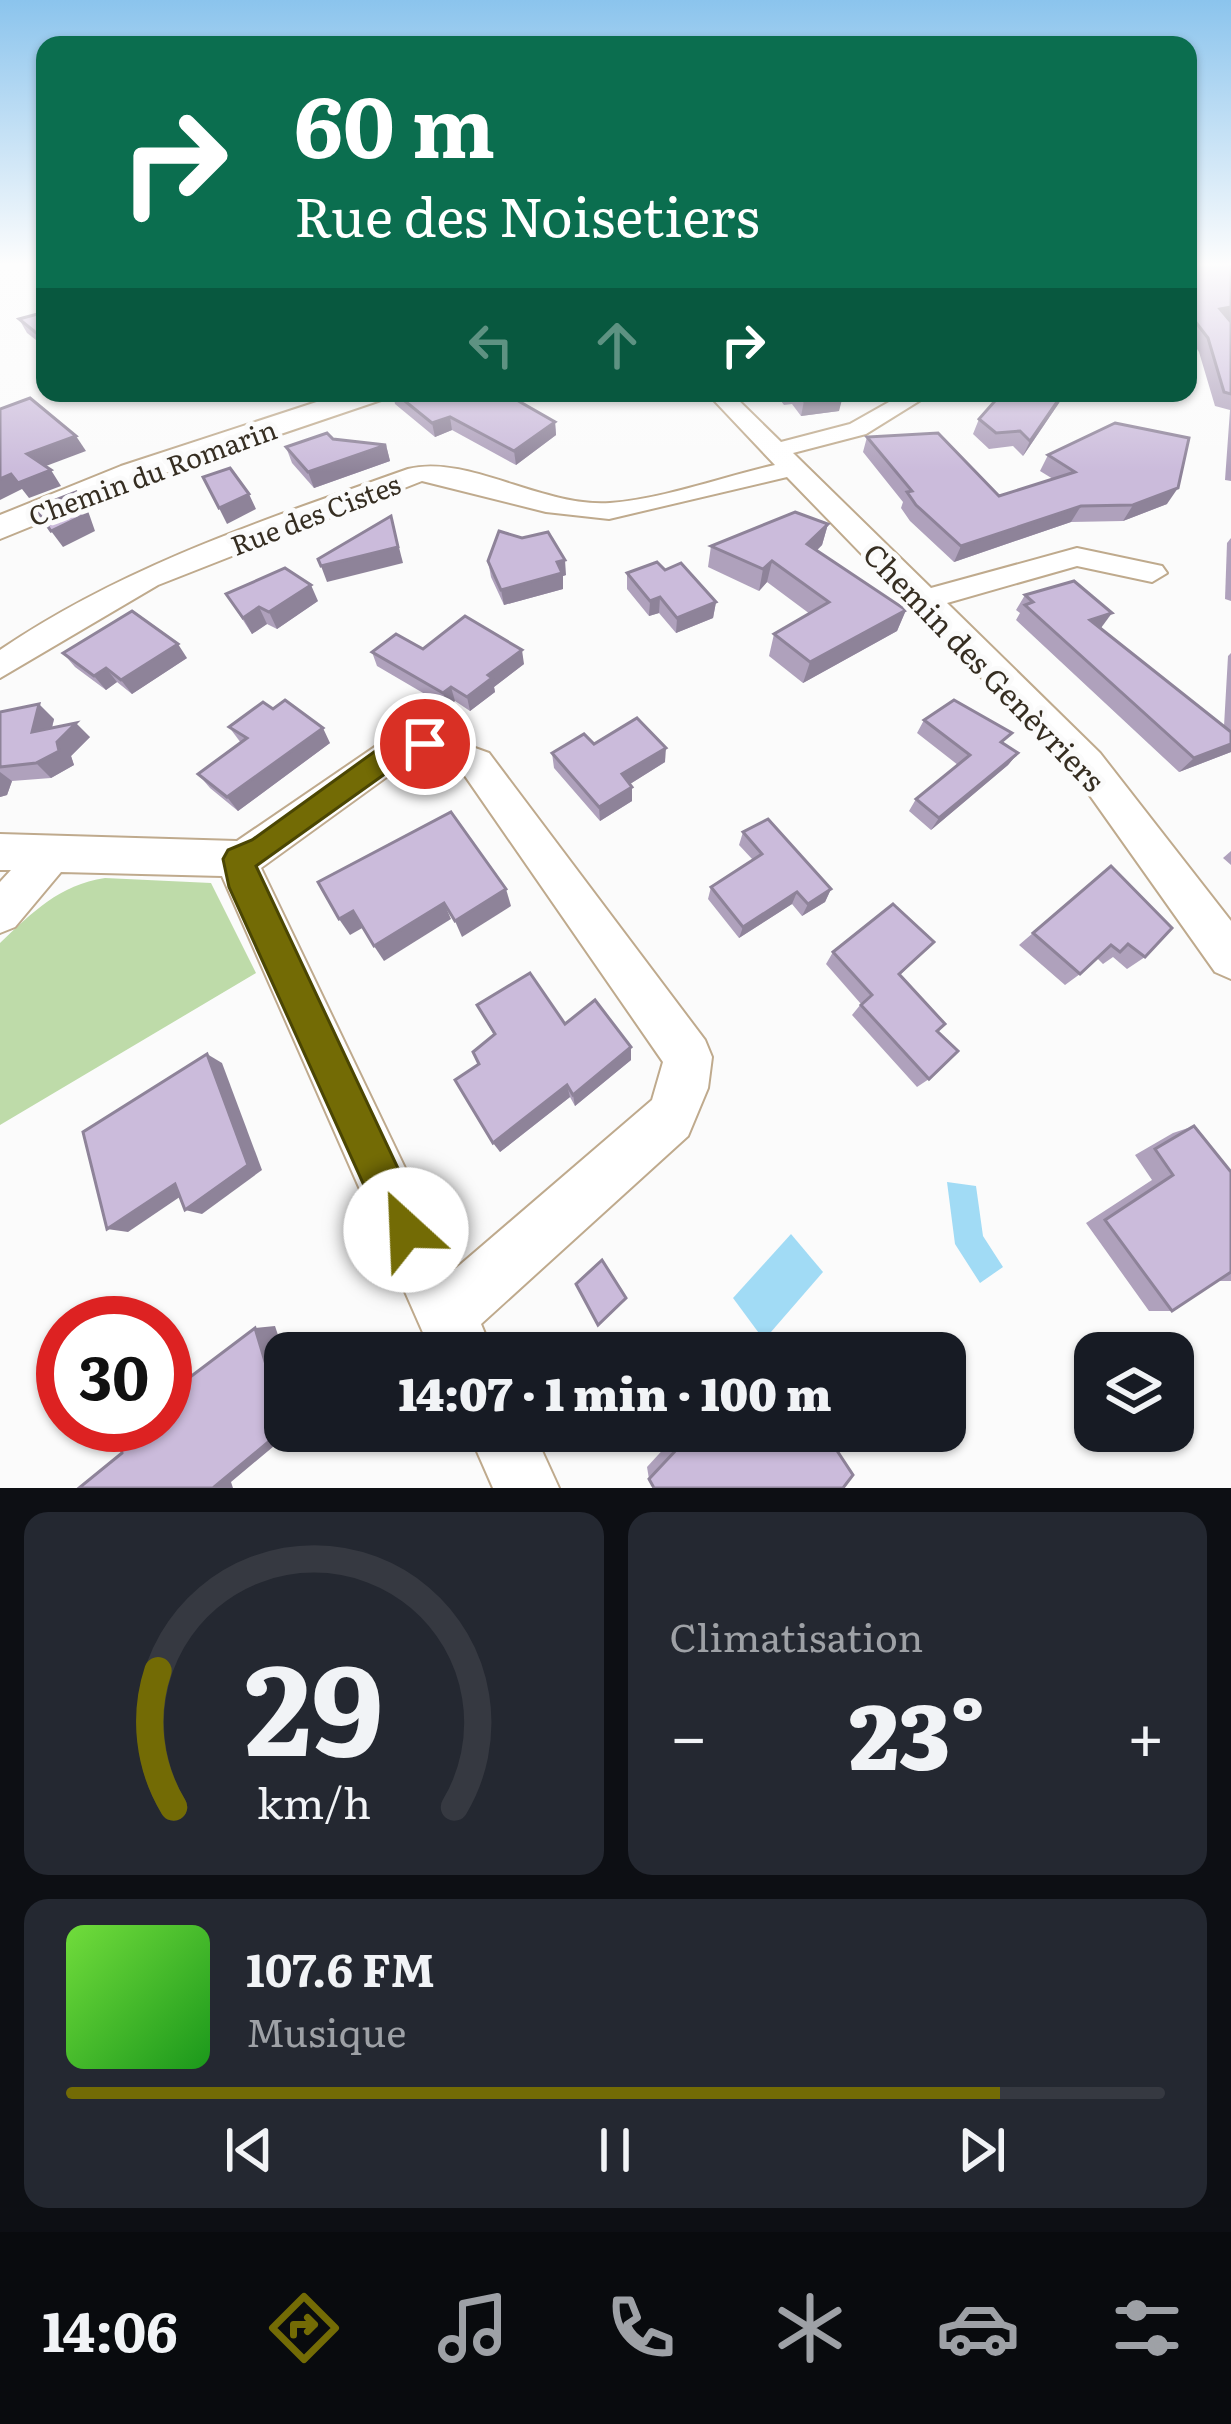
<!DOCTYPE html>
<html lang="fr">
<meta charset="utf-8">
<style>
:root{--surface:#171b24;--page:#242831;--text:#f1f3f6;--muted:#9ea1a6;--line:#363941;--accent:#736b05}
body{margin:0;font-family:Literata,serif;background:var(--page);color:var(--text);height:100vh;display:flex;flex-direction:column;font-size:45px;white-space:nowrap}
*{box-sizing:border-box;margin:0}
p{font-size:39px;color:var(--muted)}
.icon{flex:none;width:66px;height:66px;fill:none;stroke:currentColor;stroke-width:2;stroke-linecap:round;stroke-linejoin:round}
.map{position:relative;height:1488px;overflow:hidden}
.side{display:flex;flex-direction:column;gap:24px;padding:24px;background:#0d0f14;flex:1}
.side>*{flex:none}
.banner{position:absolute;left:36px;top:36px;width:1161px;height:366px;border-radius:24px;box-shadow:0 3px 9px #0004;background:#0b6e4f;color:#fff;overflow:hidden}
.controls{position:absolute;left:1074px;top:1332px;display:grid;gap:24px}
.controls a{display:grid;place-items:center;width:120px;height:120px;border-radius:24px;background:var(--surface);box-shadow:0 3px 9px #0004;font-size:60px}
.speed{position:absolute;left:36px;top:1296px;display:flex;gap:24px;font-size:60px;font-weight:700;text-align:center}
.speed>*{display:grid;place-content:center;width:156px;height:156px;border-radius:50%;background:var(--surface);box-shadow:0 3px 9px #0004;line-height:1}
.speed .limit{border:18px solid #d22;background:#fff;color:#111}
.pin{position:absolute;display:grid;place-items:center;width:102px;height:102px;color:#fff;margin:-51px;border:6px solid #fff;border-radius:50%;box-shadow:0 3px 12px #0007}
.me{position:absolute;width:132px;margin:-66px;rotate:335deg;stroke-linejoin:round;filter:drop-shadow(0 0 9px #0008)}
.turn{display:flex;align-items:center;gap:42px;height:252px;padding:0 60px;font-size:54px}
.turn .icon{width:156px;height:156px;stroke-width:2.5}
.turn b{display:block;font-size:84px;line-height:102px}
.lanes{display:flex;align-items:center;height:114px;padding:0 60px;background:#0003;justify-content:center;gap:60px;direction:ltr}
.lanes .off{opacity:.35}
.big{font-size:90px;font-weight:800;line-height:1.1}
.side .card{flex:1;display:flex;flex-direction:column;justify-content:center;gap:18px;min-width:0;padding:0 42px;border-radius:24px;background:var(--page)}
.side .dial{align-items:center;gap:0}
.dial svg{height:312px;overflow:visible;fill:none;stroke:var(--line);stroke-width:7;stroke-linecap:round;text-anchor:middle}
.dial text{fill:var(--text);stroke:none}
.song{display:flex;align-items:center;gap:36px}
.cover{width:144px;height:144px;border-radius:18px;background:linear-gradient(135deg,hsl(100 70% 55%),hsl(120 70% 35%))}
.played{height:12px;border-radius:6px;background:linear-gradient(90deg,var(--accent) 85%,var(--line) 85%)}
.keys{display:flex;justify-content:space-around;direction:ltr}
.heat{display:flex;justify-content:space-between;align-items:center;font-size:66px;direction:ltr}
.side .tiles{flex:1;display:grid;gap:24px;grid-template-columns:1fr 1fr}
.card:last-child{grid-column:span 2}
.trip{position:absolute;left:264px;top:1332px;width:702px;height:120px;border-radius:24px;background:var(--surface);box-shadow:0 3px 9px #0004;font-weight:800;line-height:120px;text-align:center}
.tab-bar{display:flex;height:192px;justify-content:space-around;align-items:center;background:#090b0e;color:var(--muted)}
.tab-bar .icon{width:84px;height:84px}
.tab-bar .on{color:var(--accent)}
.tab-bar b{font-size:54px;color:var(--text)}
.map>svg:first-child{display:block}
</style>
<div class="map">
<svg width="1231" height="1488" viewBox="0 0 1231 1488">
<rect width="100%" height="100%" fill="#fbfbfb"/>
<!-- green -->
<path fill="#bedba9" d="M105 878 211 883 256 973 0 1125V943C33 912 59 885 105 878Z"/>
<!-- water -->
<g fill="#a1dbf5">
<polygon points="947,1182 976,1186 983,1236 1003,1267 980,1283 955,1244"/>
<polygon points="791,1234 823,1272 764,1340 733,1298"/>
</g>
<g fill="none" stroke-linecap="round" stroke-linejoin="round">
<defs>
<g id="street">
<path d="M707 393H731L781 442 850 424 905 393H932L866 434 793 453 931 588 1077 548 1162 566 1167 573 1152 582 1077 566 947 603 1100 753 1231 921V979L1215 972 1074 773 787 477 609 519 546 512 422 481 158 585 0 678V650C125 565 267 519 408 469 467 454 544 508 610 503 664 499 722 477 775 465Z"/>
<path d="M425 730 489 753 705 1040 712 1057 708 1088 688 1136 481 1324 493 1353H432L222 876 61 872 15 927 0 933V882L11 870H0V834L237 841 382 742ZM424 758 463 773 663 1062 652 1100 454 1270 261 868 406 763Z"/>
<polygon points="468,1431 533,1431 559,1488 493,1488"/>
</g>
<polygon id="secondary" points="344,393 389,393 384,399 145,480 0,539 0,515 121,466"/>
</defs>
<!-- street casing -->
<use href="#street" stroke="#bfaa8d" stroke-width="4"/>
<!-- secondary casing -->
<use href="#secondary" stroke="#bfaa8d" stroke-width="4"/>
<!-- street -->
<use href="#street" fill="#fff" fill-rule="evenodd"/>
<!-- secondary -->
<use href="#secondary" fill="#fff" fill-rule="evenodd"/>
</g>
<!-- wall -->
<g fill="#afa1bc">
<polygon points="1188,263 1231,263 1231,481 1225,480 1230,410 1215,406 1199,352 1188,336"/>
<polygon points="45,312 45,347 27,333 19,319"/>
<polygon points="393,393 458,393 555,422 556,435 516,465 452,430 435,437 395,404"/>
<polygon points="775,393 840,393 839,411 801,416 792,404 784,405"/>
<polygon points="1061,400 1023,456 1013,446 989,449 973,434 979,419"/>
<polygon points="867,437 999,496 1053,479 1040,471 1048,455 1167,504 1123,521 1071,522 954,562 910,521 901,508 903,502 863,452"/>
<polygon points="333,439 386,445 390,461 314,488 292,463 286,447"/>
<polygon points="828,524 822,545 817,550 906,610 897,631 803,683 769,656 774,634 810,614 767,582 759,591 708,567 711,546"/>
<polygon points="1231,538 1231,601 1225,599 1227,543"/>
<polygon points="488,561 566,575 563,576 563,589 504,605 491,577"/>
<polygon points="665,570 716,602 713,618 676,633 659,613 649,616 627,589 627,573"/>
<polygon points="226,594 318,601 277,629 267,624 252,634"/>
<polygon points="1025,595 1100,629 1224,726 1228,656 1231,653 1231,752 1179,772 1016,620 1020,613 1016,610"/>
<polygon points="423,649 524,664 494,687 495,692 470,711 455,701 447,707 377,666 372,652"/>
<polygon points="63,653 187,658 132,694 117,682 106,690 75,667"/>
<polygon points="0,712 54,719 52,728 90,737 71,756 74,765 51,778 12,781 7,795 0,797"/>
<polygon points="924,720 1004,744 1018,753 1008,765 931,830 909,811 916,799 958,765 917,733"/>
<polygon points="229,727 330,743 238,811 210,788 198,774 241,743"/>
<polygon points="552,753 665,762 630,784 632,801 600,821 554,768"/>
<polygon points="743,832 831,889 825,902 802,916 792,904 739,938 708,899 711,887 753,860 739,845"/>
<polygon points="1231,851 1231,865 1223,858"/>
<polygon points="1111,866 1145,957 1127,969 1113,957 1103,964 1097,958 1080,974 1065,985 1019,945"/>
<polygon points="934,942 900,975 937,1031 929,1079 917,1087 852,1015 861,1004 826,964 833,952"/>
<polygon points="477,1005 565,1024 631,1060 575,1106 570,1097 500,1152 479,1064 494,1035"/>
<polygon points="1194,1126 1231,1172 1231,1281 1217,1281 1172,1311 1149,1311 1086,1223 1152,1180 1135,1155 1173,1133"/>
<polygon points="680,1431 824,1431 649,1479 647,1467"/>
</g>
<!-- shaded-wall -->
<g fill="#8e8399">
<polygon points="1231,307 1231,320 1212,322 1220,309"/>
<polygon points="1063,393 1064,393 1061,400 1023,456 1030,441"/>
<polygon points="843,396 839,411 801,416 804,401"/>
<polygon points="450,417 452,430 435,437 432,423"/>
<polygon points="555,422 556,435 516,465 514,451"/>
<polygon points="76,436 86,451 38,469 27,454"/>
<polygon points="386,445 390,461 314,488 308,472"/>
<polygon points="51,470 61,486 29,498 22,489 0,500 0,479 11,474"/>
<polygon points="1178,488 1167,504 1123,521 1133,505"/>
<polygon points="76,492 87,508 95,531 63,547 51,531"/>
<polygon points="249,494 256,509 227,524 219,508"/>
<polygon points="1081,506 1071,522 954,562 961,546"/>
<polygon points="391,516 403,563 327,582 321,566"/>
<polygon points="828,524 822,545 802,565 807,544"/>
<polygon points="565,560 566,575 563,576 563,589 504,605 501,590 557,562"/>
<polygon points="772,561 767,582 759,591 763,569"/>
<polygon points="311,585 318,601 277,629 269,612"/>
<polygon points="660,597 659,613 649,616 650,601"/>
<polygon points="716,602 713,618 676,633 677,618"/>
<polygon points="259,607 267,624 252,634 243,618"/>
<polygon points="906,610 897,631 803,683 810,662"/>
<polygon points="1112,613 1101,628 1090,620"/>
<polygon points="178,644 187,658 132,694 121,680"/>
<polygon points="522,650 524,664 494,687 495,692 470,711 467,697 488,675"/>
<polygon points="106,668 117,682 106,690 94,676"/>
<polygon points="451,687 455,701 447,707 443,693"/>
<polygon points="39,704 54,719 47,746 32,732"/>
<polygon points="76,723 90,737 71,756 74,765 51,778 36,763"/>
<polygon points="323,728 330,743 238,811 227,797"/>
<polygon points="1231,744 1231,752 1179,772 1194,758"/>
<polygon points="666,748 665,762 622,789 622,774"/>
<polygon points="1018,753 1008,765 931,830 939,818"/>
<polygon points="0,772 12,781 7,795 0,797"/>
<polygon points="632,787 632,801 600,821 599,807"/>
<polygon points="506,889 511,906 462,937 455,921"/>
<polygon points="831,889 825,902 802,916 808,904"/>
<polygon points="797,892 792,904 739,938 743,927"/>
<polygon points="444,903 451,919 384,961 374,946"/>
<polygon points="353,911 364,927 350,935 339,919"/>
<polygon points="631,1047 631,1060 575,1106 573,1095"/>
<polygon points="207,1054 222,1063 262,1170 202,1214 185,1210"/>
<polygon points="567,1085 570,1097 500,1152 493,1143"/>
<polygon points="175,1184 193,1188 128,1232 107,1229"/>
<polygon points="275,1326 285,1356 285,1424 255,1328"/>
<polygon points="285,1428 285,1431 292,1431 231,1482 233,1488 213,1488"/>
</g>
<!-- building -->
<g fill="#cbbbdb" stroke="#8e8399" stroke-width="3">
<polygon points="1188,263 1231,263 1231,307 1220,309 1231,322 1231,394 1224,392 1208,338 1188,312"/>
<polygon points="45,312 45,340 19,319"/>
<polygon points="395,393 508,395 555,422 514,451 450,417 432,423"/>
<polygon points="798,393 840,393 843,396 804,401"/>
<polygon points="1002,393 1063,393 1030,441 1020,431 996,433 979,419"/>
<polygon points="30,398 76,436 27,454 51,470 18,483 11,474 0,479 0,409"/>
<polygon points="1115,423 1189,438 1178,488 1133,505 1081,506 961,546 916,505 907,492 912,491 867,437 938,433 999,496 1075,472 1048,455"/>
<polygon points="327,433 333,439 386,445 308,472 286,447"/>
<polygon points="230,468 249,494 219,508 203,477"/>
<polygon points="76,492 84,515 51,531 35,508"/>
<polygon points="795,512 828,524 807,544 906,610 810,662 774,634 829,602 772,561 763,569 711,546"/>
<polygon points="391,516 398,547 321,566 318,559"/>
<polygon points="499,531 522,538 548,532 565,560 557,562 562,573 501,590 488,561"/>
<polygon points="657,562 665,570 681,563 716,602 677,618 660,597 650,601 627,573"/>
<polygon points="285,568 311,585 269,612 259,607 243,618 226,594"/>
<polygon points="1074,581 1112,613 1090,620 1231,732 1231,744 1194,758 1025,605 1033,602 1025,595"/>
<polygon points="132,611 178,644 121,680 106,668 94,676 63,653"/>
<polygon points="465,616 522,650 488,675 492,678 467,697 451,687 443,693 372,652 396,634 423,649"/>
<polygon points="285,700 323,728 227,797 198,774 247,738 229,727 263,702 273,709"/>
<polygon points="954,700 1012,733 1001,742 1018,753 939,818 916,799 970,755 924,720"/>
<polygon points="39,704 32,732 76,723 57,742 59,751 36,763 0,767 0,712"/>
<polygon points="637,718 666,748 622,774 632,787 599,807 552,753 584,734 594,744"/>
<polygon points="451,812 506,889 455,921 444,903 374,946 353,911 339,919 318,882"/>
<polygon points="768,819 831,889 808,904 797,892 743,927 711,887 762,854 743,832"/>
<polygon points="1111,866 1172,928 1145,957 1128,944 1120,952 1111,945 1080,974 1033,933"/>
<polygon points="893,904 934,942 899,974 945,1024 937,1031 958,1051 929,1079 861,1005 872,995 833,952"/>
<polygon points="530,973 565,1024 595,1000 631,1047 573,1095 567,1085 493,1143 455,1080 479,1064 473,1052 495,1034 477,1005"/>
<polygon points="207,1054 248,1165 185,1210 175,1184 107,1229 83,1132"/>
<polygon points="1194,1126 1231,1172 1231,1272 1172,1311 1105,1220 1173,1175 1155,1149"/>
<polygon points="602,1260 626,1298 598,1325 576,1284"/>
<polygon points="255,1328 285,1428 213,1488 79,1488 122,1453 119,1431 127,1425 165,1425 165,1396"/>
<polygon points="694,1431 716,1431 721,1439 729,1431 824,1431 853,1475 843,1488 654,1488 649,1479"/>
</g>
<!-- sky -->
<linearGradient id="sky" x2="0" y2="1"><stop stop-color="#8bc4ed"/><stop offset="0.56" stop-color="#fdfdfd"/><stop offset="1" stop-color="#fdfdfd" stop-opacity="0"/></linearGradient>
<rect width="1231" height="472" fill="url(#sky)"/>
<!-- route -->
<polygon fill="#736b05" stroke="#4b4603" stroke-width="3" points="425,733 434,736 434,751 403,761 256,866 427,1230 420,1245 406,1251 391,1245 229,887 223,859 228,850 252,840 385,744"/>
<g text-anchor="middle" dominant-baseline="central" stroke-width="10" stroke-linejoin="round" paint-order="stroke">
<!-- far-street labels -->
<g font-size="27" fill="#362e22" stroke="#fbfbfb">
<text transform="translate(152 471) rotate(-20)">Chemin du Romarin</text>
<text transform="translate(315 513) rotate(-21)">Rue des Cistes</text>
</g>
<!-- street labels -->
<g font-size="30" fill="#362e22" stroke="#fbfbfb">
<text transform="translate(985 666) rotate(46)">Chemin des Genèvriers</text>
</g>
</g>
</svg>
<div class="controls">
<a><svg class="icon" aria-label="layers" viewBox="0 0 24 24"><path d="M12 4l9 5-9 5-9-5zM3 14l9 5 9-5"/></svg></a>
</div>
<div class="speed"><div class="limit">30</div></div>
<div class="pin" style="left:425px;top:744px;background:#d93025"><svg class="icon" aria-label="arrive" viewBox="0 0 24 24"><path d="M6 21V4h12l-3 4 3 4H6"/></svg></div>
<svg class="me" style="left:406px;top:1230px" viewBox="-20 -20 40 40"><circle r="19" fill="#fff"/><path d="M0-13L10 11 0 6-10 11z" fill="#736b05"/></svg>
<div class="trip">14:07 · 1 min · 100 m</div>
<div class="banner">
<div class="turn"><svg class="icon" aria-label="right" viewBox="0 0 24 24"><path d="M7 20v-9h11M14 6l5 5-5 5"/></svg><div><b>60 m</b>Rue des Noisetiers</div></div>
<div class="lanes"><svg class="icon off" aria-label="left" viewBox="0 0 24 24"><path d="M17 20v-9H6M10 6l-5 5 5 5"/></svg><svg class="icon off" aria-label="ahead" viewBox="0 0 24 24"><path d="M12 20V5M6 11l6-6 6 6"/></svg><svg class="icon" aria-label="right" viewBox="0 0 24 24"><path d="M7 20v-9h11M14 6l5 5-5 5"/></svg></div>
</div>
</div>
<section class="side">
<div class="tiles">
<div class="card dial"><svg viewBox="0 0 100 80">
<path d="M14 69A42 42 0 1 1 86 69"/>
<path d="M14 69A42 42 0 0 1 10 34" stroke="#736b05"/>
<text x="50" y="56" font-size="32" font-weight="700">29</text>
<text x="50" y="72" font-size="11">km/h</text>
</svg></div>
<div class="card"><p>Climatisation</p>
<div class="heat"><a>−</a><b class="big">23°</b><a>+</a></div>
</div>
<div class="card">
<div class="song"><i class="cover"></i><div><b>107.6 FM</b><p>Musique</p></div></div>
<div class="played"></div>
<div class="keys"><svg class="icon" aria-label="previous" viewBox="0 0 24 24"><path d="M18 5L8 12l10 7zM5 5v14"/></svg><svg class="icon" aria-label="pause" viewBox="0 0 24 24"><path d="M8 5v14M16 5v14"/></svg><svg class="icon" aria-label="next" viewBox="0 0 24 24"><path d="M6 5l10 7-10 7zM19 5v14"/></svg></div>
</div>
</div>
</section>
<nav class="tab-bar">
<b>14:06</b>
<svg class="icon on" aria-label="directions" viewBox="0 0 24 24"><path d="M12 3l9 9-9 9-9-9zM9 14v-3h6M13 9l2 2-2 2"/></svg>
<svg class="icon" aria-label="music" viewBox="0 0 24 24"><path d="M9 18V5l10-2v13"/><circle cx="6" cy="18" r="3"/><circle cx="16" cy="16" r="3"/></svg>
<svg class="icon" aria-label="phone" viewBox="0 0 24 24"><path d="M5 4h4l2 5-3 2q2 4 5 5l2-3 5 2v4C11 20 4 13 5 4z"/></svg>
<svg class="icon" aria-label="climate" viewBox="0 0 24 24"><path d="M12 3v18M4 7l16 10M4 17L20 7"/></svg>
<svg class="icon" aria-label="car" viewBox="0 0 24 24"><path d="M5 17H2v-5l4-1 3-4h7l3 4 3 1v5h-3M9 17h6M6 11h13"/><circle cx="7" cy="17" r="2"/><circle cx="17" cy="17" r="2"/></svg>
<svg class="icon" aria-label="filters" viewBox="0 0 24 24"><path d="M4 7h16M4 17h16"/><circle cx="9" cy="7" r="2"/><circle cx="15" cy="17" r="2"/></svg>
</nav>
